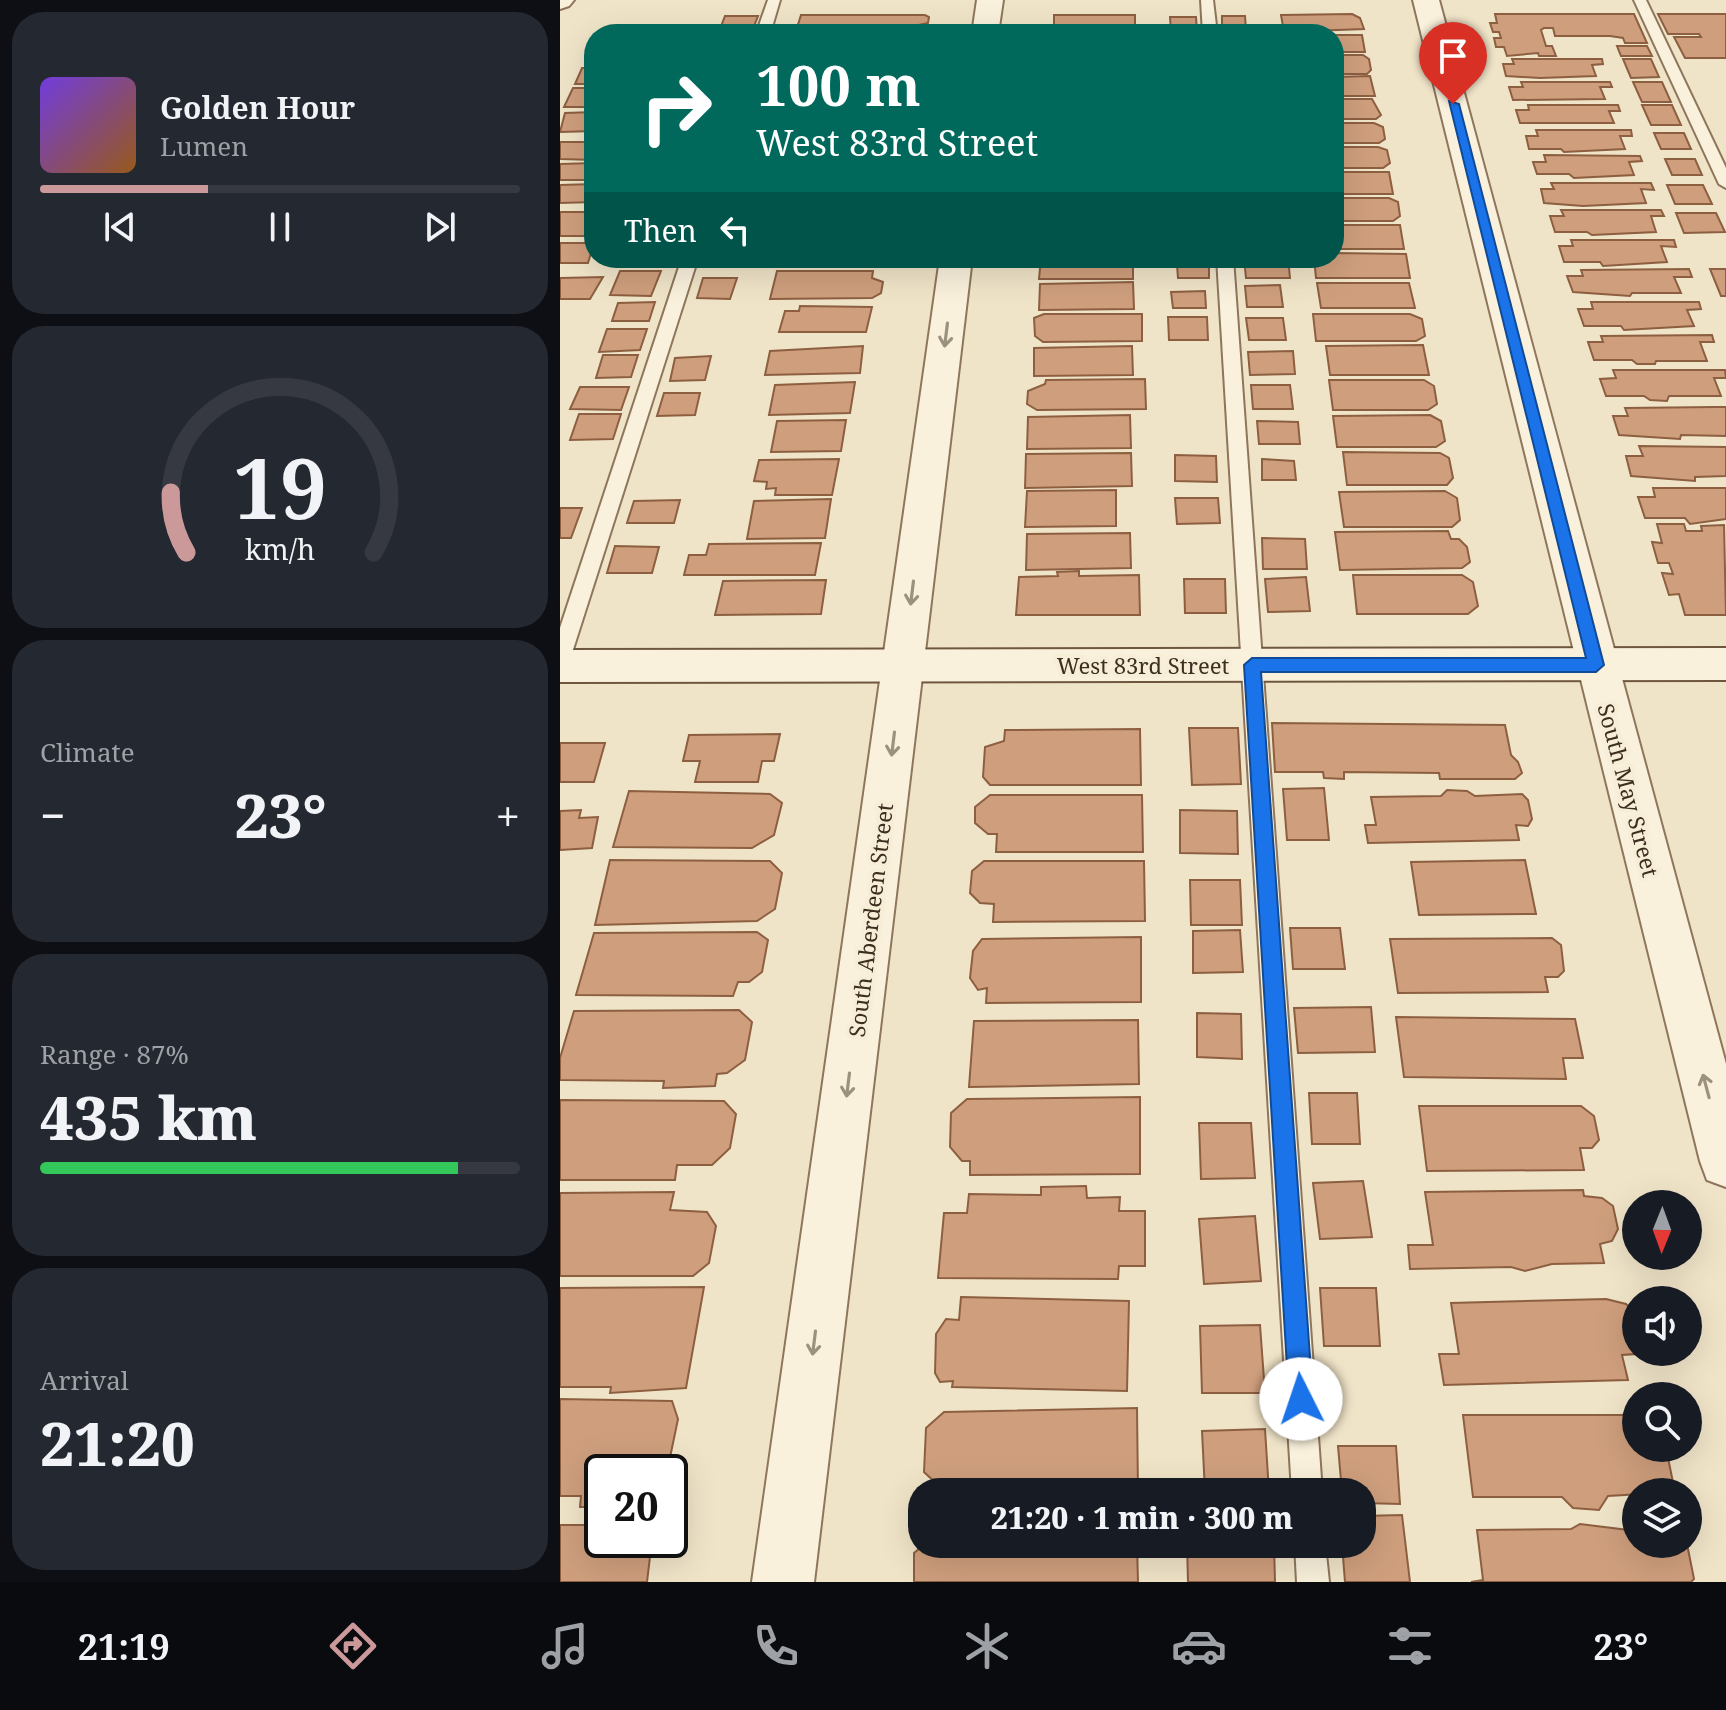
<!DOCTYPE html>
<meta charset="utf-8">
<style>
:root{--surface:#171b24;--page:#242831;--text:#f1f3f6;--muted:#9ea1a6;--line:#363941;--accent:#cc999b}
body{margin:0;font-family:"Noto Serif",serif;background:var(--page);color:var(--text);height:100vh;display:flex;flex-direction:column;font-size:30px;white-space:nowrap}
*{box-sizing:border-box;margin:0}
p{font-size:26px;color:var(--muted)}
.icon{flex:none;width:44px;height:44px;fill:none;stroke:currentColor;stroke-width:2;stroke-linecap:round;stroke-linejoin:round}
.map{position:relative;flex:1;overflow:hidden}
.panel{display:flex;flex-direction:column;gap:12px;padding:12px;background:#0d0f14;width:560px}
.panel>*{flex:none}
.banner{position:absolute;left:24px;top:24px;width:760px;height:244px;border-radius:32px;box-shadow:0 8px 32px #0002;background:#00695c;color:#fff;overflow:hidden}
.needle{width:52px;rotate:181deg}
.buttons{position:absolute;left:1062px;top:1190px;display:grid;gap:16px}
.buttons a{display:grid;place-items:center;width:80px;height:80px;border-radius:50%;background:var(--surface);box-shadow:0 8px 32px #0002;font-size:40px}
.speed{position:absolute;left:24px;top:1454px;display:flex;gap:16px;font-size:40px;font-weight:700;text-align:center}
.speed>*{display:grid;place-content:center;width:104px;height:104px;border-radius:50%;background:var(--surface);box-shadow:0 8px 32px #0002;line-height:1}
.speed .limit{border:4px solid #111;border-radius:12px;background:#fff;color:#111}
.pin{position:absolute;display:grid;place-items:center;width:68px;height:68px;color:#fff;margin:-82px -34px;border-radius:50% 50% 50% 0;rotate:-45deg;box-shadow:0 0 8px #0007}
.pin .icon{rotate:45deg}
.me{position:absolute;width:88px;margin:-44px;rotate:356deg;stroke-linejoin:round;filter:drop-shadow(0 0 6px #0008)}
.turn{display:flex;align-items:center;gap:28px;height:168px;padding:0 40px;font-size:36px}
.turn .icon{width:104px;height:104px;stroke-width:2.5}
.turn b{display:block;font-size:56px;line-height:68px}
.then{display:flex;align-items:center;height:76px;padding:0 40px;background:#0003;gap:16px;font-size:30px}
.big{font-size:60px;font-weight:800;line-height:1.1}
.panel .card{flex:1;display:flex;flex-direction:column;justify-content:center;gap:12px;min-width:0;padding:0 28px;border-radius:32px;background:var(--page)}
.panel .dial{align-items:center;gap:0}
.dial svg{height:208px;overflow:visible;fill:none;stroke:var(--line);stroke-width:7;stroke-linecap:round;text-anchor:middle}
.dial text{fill:var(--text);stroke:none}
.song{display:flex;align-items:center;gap:24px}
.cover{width:96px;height:96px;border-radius:12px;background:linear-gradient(135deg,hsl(260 70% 55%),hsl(30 70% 35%))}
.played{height:8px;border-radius:4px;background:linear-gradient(90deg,var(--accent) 35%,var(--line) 35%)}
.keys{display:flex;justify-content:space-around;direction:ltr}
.heat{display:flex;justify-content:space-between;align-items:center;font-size:44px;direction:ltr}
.charge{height:12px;border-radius:6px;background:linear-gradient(90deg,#34c759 87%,var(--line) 0)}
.trip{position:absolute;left:348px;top:1478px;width:468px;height:80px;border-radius:32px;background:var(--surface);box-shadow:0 8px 32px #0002;font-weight:800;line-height:80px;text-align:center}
.menu{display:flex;height:128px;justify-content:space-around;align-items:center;background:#090b0e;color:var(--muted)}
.menu .icon{width:56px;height:56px}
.menu .active{color:var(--accent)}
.menu b{font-size:36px;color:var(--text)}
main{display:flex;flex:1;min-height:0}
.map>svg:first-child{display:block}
</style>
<main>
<section class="panel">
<div class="card">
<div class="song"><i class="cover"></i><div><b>Golden Hour</b><p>Lumen</p></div></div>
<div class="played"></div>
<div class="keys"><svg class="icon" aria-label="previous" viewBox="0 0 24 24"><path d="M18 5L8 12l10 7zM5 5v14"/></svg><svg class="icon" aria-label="pause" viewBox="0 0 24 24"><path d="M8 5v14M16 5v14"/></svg><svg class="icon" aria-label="next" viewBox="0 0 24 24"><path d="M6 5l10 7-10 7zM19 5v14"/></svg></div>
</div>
<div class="card dial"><svg viewBox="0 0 100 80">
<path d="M14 69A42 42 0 1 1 86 69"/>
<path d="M14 69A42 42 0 0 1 8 46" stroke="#cc999b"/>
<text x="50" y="56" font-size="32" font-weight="700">19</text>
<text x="50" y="72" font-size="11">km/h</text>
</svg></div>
<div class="card"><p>Climate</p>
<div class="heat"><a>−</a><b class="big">23°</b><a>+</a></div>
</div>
<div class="card"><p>Range · 87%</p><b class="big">435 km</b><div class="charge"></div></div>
<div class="card"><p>Arrival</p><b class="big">21:20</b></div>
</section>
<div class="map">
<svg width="1166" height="1582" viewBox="0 0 1166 1582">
<rect width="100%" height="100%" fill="#f0e4c8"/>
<!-- building -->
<g fill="#cf9f7d" stroke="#8d5f41" stroke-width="2">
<polygon points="792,14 800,18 804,29 724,32 721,15"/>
<polygon points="935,14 1074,14 1087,43 1065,43 1063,38 1050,36 995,36 993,28 984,28 981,30 986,46 992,46 996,56 979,56 978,53 947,56 944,47 936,47 934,38 941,38 939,32 933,32 930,23 937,23"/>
<polygon points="1098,14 1166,14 1166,58 1125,58 1114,37 1141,37 1139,34 1108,34"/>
<polygon points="241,15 365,15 369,17 368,23 358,25 356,30 299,34 300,30 246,30 245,34 235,34"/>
<rect x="494" y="15" width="81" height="17"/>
<polygon points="165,16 198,16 191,34 147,34 158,34"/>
<polygon points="662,16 685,16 686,30 662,30"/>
<polygon points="610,17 636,17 637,32 611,31"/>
<polygon points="774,35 802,35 805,52 774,52"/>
<polygon points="1057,46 1087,46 1092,56 1061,56"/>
<polygon points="774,55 803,55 809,59 811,70 807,74 774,74"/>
<polygon points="952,59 1042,59 1043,64 1032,65 1036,76 980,78 946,76 943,64 954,64"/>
<polygon points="1063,59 1091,59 1099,77 1071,78"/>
<polygon points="22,68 34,68 34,84 15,84"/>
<polygon points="810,76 815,96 774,96 774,77"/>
<polygon points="961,82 1050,82 1052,87 1040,87 1045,99 953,100 949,87 963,87"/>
<polygon points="1073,82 1102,82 1111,102 1082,102"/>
<polygon points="13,88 34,88 34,107 4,107"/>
<polygon points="774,99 812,99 821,115 816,119 774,119"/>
<polygon points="968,105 1058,105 1060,111 1049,111 1054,123 960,123 956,110 969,110"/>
<polygon points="1082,105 1112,105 1121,125 1091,125"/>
<polygon points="34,112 34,131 0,132 5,113"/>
<polygon points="774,123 814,123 823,127 825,139 819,143 774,143"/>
<polygon points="976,130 1071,130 1072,136 1060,136 1065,149 1004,152 1001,149 969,149 966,136 978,136"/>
<polygon points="1094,133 1124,133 1131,149 1101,149"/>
<polygon points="0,142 34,142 34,160 0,159"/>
<polygon points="774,147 818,147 827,150 830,163 823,168 774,168"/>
<polygon points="984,155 1080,156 1082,161 1069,162 1074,175 1014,178 1009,174 977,174 973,162 986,162"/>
<polygon points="1105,159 1135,159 1142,175 1112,175"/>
<polygon points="34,163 34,180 0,180 0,164"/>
<polygon points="774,172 829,172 833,194 774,194"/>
<polygon points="991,183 1091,183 1094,190 1081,189 1086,203 1023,206 984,203 981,189 994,189"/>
<polygon points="34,184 34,202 0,203 0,185"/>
<polygon points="1107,185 1143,185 1152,204 1115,204"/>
<polygon points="774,198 829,198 838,202 840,216 833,221 774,221"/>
<polygon points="1001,210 1101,210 1104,216 1091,216 1096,232 1032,235 1027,232 995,232 990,216 1004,216"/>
<rect x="0" y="212" width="34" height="24"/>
<polygon points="1116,213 1156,213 1165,232 1124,233"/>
<polygon points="774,225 840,225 844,249 774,249"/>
<polygon points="1011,240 1114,240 1116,247 1101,246 1107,262 1043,266 1040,262 1004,262 999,246 1013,246"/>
<polygon points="0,243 34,243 28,263 0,263"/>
<polygon points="774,253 846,254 850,278 756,278 754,258 774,258"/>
<polygon points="145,258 180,258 178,264 143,265"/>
<polygon points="221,258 326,258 319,265 219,266"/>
<polygon points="481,258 573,258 573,279 479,279"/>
<polygon points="684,258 728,258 730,278 686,278"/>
<polygon points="617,265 649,265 649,278 618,278"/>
<polygon points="1129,269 1132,277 1114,277 1121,293 1072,293 1070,296 1013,292 1007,276 1023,276 1021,270"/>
<polygon points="1150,269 1166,269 1166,296 1161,296"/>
<polygon points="60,271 101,271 91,296 50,295"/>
<polygon points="217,271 313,271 312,278 323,282 321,293 312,298 210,299"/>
<polygon points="43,277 30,299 0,299 0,278"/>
<polygon points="143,278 177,278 170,299 137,298"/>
<polygon points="573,282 574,309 479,310 480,284"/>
<polygon points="757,283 849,283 855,308 761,308"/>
<polygon points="720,285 723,307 687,307 685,286"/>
<polygon points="645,291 646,308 613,308 611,292"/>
<polygon points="95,302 89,321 52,321 58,303"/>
<polygon points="1031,302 1139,302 1141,309 1127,310 1134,326 1064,330 1061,326 1024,326 1018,309 1033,309"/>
<polygon points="240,306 312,307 306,332 219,332 225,311 239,311"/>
<polygon points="484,314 582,314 582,341 483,342 475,336 474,318"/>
<polygon points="753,314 850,314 862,319 865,336 856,341 756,341"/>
<polygon points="608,317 647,317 648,340 609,340"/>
<polygon points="686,318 723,318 726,340 689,340"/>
<polygon points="47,329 87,329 80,350 39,352"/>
<polygon points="1152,335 1154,342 1140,342 1147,361 1096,361 1095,364 1077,364 1072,360 1034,360 1028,342 1043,342 1041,336"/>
<polygon points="863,345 869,375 770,375 766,346"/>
<polygon points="303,346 300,373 205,375 210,351"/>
<polygon points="572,346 573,375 474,376 474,348"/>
<polygon points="733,351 735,374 690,375 688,352"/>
<polygon points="43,355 78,355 71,377 36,378"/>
<polygon points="151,356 145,380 110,381 115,358"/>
<polygon points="1053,370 1165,370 1166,378 1154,378 1161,396 1109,396 1107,401 1090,400 1084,396 1046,396 1040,379 1056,378"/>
<polygon points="585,379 586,409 477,410 467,404 468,391 485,384 486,380"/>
<polygon points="769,380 864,380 874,386 877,404 868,410 773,410"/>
<polygon points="295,382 290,413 209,415 215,385"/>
<polygon points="691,385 730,385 733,409 693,409"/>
<polygon points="20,387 69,387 61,410 10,409"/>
<polygon points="104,393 140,393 135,415 97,416"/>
<polygon points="1155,407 1166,407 1166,436 1121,435 1120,439 1059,435 1053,416 1068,416 1065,408"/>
<polygon points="19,414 61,414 53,439 10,440"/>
<polygon points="570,415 571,448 467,449 468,417"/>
<polygon points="870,415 881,421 885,441 876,447 777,447 773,416"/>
<polygon points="286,420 281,451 211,452 217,421"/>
<polygon points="697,421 738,422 740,444 699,444"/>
<polygon points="1079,446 1166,447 1166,476 1135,477 1135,481 1071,476 1066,456 1083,456"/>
<polygon points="783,452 880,453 889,458 893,478 887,485 787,485"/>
<polygon points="571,453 572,486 465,488 466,454"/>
<polygon points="615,455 656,456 657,482 615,481"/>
<polygon points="279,459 272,495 215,495 216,488 206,489 207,482 194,481 199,460"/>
<polygon points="702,459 734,461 736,480 702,480"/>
<polygon points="1093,488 1166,488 1166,519 1130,524 1125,518 1085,518 1078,497 1095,497"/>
<polygon points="556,490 556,526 465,527 467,491"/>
<polygon points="885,491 897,498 900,520 892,527 784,527 779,492"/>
<polygon points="615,498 658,498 660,523 617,524"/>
<polygon points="271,499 265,538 187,539 194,501"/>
<polygon points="120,500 114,523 67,523 74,501"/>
<polygon points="0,508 22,508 11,538 0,538"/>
<polygon points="1097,524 1124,524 1126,531 1142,531 1141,526 1164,525 1166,615 1125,615 1119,594 1109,595 1102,573 1113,574 1109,563 1098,563 1092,542 1102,543"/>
<polygon points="888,531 891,539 899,539 907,547 910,562 902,568 780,570 775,532"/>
<polygon points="570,533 571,568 466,570 467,534"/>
<polygon points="702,538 745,539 747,569 703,569"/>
<polygon points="261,543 255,575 124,575 129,555 146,555 149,544"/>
<polygon points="55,546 99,547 92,573 47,573"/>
<polygon points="519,571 519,576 579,575 580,615 456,615 459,577 498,576 497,572"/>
<polygon points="793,575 902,575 913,582 918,606 908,614 797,614"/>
<polygon points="746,577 750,611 708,612 705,579"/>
<polygon points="624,579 665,579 666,613 625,613"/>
<polygon points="266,580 261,614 155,615 163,581"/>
<polygon points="712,723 945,725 951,755 958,762 962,773 955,779 880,779 879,773 784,772 784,779 764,778 763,772 715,772"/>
<polygon points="629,728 678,728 681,784 632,785"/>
<polygon points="580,729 581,785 430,785 423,777 425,747 444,741 445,730"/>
<polygon points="220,734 214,761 202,761 198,782 135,782 140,761 123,761 129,735"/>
<polygon points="0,743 45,743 34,782 0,782"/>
<polygon points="764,788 769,840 727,840 723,789"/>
<polygon points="887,790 907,791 915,796 962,794 968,800 972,819 968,826 956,825 959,840 808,843 805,825 816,825 811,797 881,796"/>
<polygon points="69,791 210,794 222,803 214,835 192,848 53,847"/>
<polygon points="430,795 582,795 583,852 436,852 437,834 428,834 415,823 415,807"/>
<polygon points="21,810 19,818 38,817 32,848 0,850 0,811"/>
<polygon points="620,810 677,811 678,854 620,853"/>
<polygon points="50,860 210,861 222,873 215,909 197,921 35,925"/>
<polygon points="965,860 976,914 859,915 851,862"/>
<polygon points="424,861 584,861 585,921 433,922 434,904 420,903 410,893 412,871"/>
<polygon points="630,880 680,880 682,925 631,925"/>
<polygon points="730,928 780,928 785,969 733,969"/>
<polygon points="680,930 683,972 633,973 633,931"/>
<polygon points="197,932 208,940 202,972 189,982 178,982 173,996 16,995 34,933"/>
<polygon points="581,937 581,1002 426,1003 427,988 418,990 410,978 413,951 422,939"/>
<polygon points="992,938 1001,945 1004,971 998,977 985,977 988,992 838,993 830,939"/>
<polygon points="811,1007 815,1052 738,1053 734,1008"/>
<polygon points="179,1010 192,1022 185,1060 167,1073 157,1074 155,1086 103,1088 104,1081 0,1080 0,1058 14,1011"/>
<polygon points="637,1013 681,1014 682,1059 637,1057"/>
<polygon points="836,1017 1015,1019 1023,1058 1003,1058 1006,1079 844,1077"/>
<polygon points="578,1020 579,1084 409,1087 414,1021"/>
<polygon points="749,1093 797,1093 800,1144 752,1144"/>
<polygon points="580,1097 580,1174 410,1175 410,1161 402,1161 390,1147 391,1113 407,1099"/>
<polygon points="0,1100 164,1101 176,1114 170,1148 152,1165 117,1165 115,1180 0,1180"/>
<polygon points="859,1106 1021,1106 1034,1116 1039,1140 1032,1148 1020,1148 1024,1170 867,1171"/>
<polygon points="639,1123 691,1123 695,1178 641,1179"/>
<polygon points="803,1181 812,1237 760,1239 753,1183"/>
<polygon points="526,1186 527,1198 560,1197 559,1211 585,1211 585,1266 559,1266 558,1279 378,1278 384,1213 407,1213 409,1194 481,1195 481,1187"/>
<polygon points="1023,1190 1024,1196 1042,1198 1053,1206 1058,1229 1052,1241 1040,1244 1044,1263 992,1264 965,1271 951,1267 850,1269 848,1245 873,1245 865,1192"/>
<polygon points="114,1192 110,1210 147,1212 156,1226 149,1263 133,1276 0,1276 0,1193"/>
<polygon points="695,1216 701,1281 644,1284 639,1219"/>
<polygon points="144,1287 126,1388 50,1393 51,1387 0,1387 0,1288"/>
<polygon points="760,1288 816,1288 820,1346 764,1346"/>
<polygon points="401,1297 569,1301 567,1391 392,1387 393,1381 380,1382 375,1373 376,1334 386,1319 399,1320"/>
<polygon points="1046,1299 1066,1304 1076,1314 1077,1354 1062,1355 1068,1380 884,1385 879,1354 899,1354 891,1303"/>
<polygon points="700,1325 705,1393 642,1393 640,1326"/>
<polygon points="0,1399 112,1401 118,1419 107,1472 42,1472 42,1507 20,1507 21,1496 0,1496"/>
<polygon points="577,1408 578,1492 416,1492 416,1485 378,1485 364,1472 366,1428 384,1412"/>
<polygon points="903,1415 1071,1415 1076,1448 1106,1448 1115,1492 1048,1496 1039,1510 1013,1508 1002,1497 913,1497"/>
<polygon points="705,1429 709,1492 645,1492 642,1431"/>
<polygon points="778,1446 836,1446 840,1504 802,1503 802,1492 782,1492"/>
<polygon points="842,1515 850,1582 785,1582 782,1544 802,1544 802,1516"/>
<polygon points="1020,1524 1076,1531 1076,1544 1127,1544 1134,1579 1131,1582 911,1582 923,1580 917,1530 1011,1529"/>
<polygon points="0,1525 42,1525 42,1540 92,1540 87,1582 0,1582"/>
<polygon points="365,1544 577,1544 578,1582 354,1582 354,1553"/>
<polygon points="627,1544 714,1544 715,1582 628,1582"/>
</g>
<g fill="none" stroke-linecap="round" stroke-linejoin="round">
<defs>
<g id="lane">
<polygon points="208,0 220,0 210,34 196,34"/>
<polygon points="641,0 653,0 657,34 643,34"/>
<polygon points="1074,0 1086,0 1166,168 1166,188 1159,184"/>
<polygon points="122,258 138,258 10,659 0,667 0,628"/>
<polygon points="657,258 673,258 762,1492 732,1492"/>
<polygon points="735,1544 765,1544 769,1582 737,1582"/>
</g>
<g id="street">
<polygon points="0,0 14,0 9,6 0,9"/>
<polygon points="417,0 443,0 438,34 412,34"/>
<polygon points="853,0 879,0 1166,1064 1166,1187 1147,1180 1140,1161"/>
<polygon points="380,258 412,258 254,1582 192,1582"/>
</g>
<polygon id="secondary" points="1166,648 1166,680 0,682 0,650"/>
</defs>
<!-- lane casing -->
<use href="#lane" stroke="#8d765c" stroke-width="4"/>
<!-- street casing -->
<use href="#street" stroke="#8d765c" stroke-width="4"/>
<!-- secondary casing -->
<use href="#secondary" stroke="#6f573f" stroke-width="4"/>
<!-- lane -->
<use href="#lane" fill="#faf1dc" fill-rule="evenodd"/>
<!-- street -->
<use href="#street" fill="#faf1dc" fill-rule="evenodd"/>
<!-- secondary -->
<use href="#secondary" fill="#faf1dc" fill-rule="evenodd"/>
</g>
<!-- one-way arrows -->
<defs><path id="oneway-shaft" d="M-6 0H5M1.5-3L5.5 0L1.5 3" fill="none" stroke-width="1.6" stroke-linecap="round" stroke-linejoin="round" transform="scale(2)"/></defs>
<g stroke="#9c907e">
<use href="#oneway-shaft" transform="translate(386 335) rotate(97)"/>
<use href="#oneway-shaft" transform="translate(352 593) rotate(97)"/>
<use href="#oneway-shaft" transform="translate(333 744) rotate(97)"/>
<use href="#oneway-shaft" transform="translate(288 1085) rotate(97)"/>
<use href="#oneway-shaft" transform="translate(1146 1086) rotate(-105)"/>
<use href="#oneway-shaft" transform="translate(254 1343) rotate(97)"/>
</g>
<!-- route -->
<polygon fill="#1a73e8" stroke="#114b97" stroke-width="2" points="889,101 899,104 1044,665 1036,672 701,672 753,1399 749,1408 741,1411 732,1408 729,1399 684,665 692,658 1026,658"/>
<g text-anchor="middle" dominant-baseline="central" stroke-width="8" stroke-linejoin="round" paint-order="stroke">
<!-- street labels -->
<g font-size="22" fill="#3d2e20" stroke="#f7eed8">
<text x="583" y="665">West 83rd Street</text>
<text transform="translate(1069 790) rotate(75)">South May Street</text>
<text transform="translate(310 920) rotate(-83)">South Aberdeen Street</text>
</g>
</g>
</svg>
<div class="buttons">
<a><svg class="needle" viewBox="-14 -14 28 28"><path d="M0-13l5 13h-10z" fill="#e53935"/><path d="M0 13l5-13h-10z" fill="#9ea1a6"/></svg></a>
<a><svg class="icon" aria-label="sound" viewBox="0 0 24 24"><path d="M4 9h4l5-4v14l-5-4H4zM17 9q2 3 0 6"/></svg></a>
<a><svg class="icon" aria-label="search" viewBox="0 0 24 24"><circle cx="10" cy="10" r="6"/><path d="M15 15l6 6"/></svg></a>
<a><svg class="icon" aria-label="layers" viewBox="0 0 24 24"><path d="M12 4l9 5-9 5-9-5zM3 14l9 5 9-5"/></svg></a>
</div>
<div class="speed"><div class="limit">20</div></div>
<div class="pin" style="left:893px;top:104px;background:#d93025"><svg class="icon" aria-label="arrive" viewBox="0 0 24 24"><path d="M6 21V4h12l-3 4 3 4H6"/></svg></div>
<svg class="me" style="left:741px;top:1399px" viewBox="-20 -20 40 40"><circle r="19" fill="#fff"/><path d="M0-13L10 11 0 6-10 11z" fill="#1a73e8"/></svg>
<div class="trip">21:20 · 1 min · 300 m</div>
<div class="banner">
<div class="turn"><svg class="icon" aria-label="right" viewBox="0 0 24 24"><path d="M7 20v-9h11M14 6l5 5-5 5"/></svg><div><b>100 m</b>West 83rd Street</div></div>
<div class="then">Then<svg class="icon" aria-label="left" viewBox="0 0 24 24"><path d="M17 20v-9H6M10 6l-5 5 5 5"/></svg></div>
</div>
</div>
</main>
<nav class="menu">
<b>21:19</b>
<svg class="icon active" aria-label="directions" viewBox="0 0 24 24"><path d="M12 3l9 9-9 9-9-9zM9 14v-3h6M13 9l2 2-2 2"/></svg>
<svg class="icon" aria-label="music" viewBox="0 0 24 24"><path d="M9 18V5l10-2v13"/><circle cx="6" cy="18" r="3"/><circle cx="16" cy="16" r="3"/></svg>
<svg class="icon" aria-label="phone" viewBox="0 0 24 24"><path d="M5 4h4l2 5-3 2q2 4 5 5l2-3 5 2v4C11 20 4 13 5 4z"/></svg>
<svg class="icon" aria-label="climate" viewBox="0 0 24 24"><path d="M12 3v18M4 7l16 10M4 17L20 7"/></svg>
<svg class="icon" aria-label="car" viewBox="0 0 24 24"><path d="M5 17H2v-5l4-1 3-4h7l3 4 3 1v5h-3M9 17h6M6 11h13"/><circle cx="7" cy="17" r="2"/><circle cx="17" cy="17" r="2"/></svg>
<svg class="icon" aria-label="filters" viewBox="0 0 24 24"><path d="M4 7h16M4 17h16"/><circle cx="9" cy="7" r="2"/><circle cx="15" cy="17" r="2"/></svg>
<b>23°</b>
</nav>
